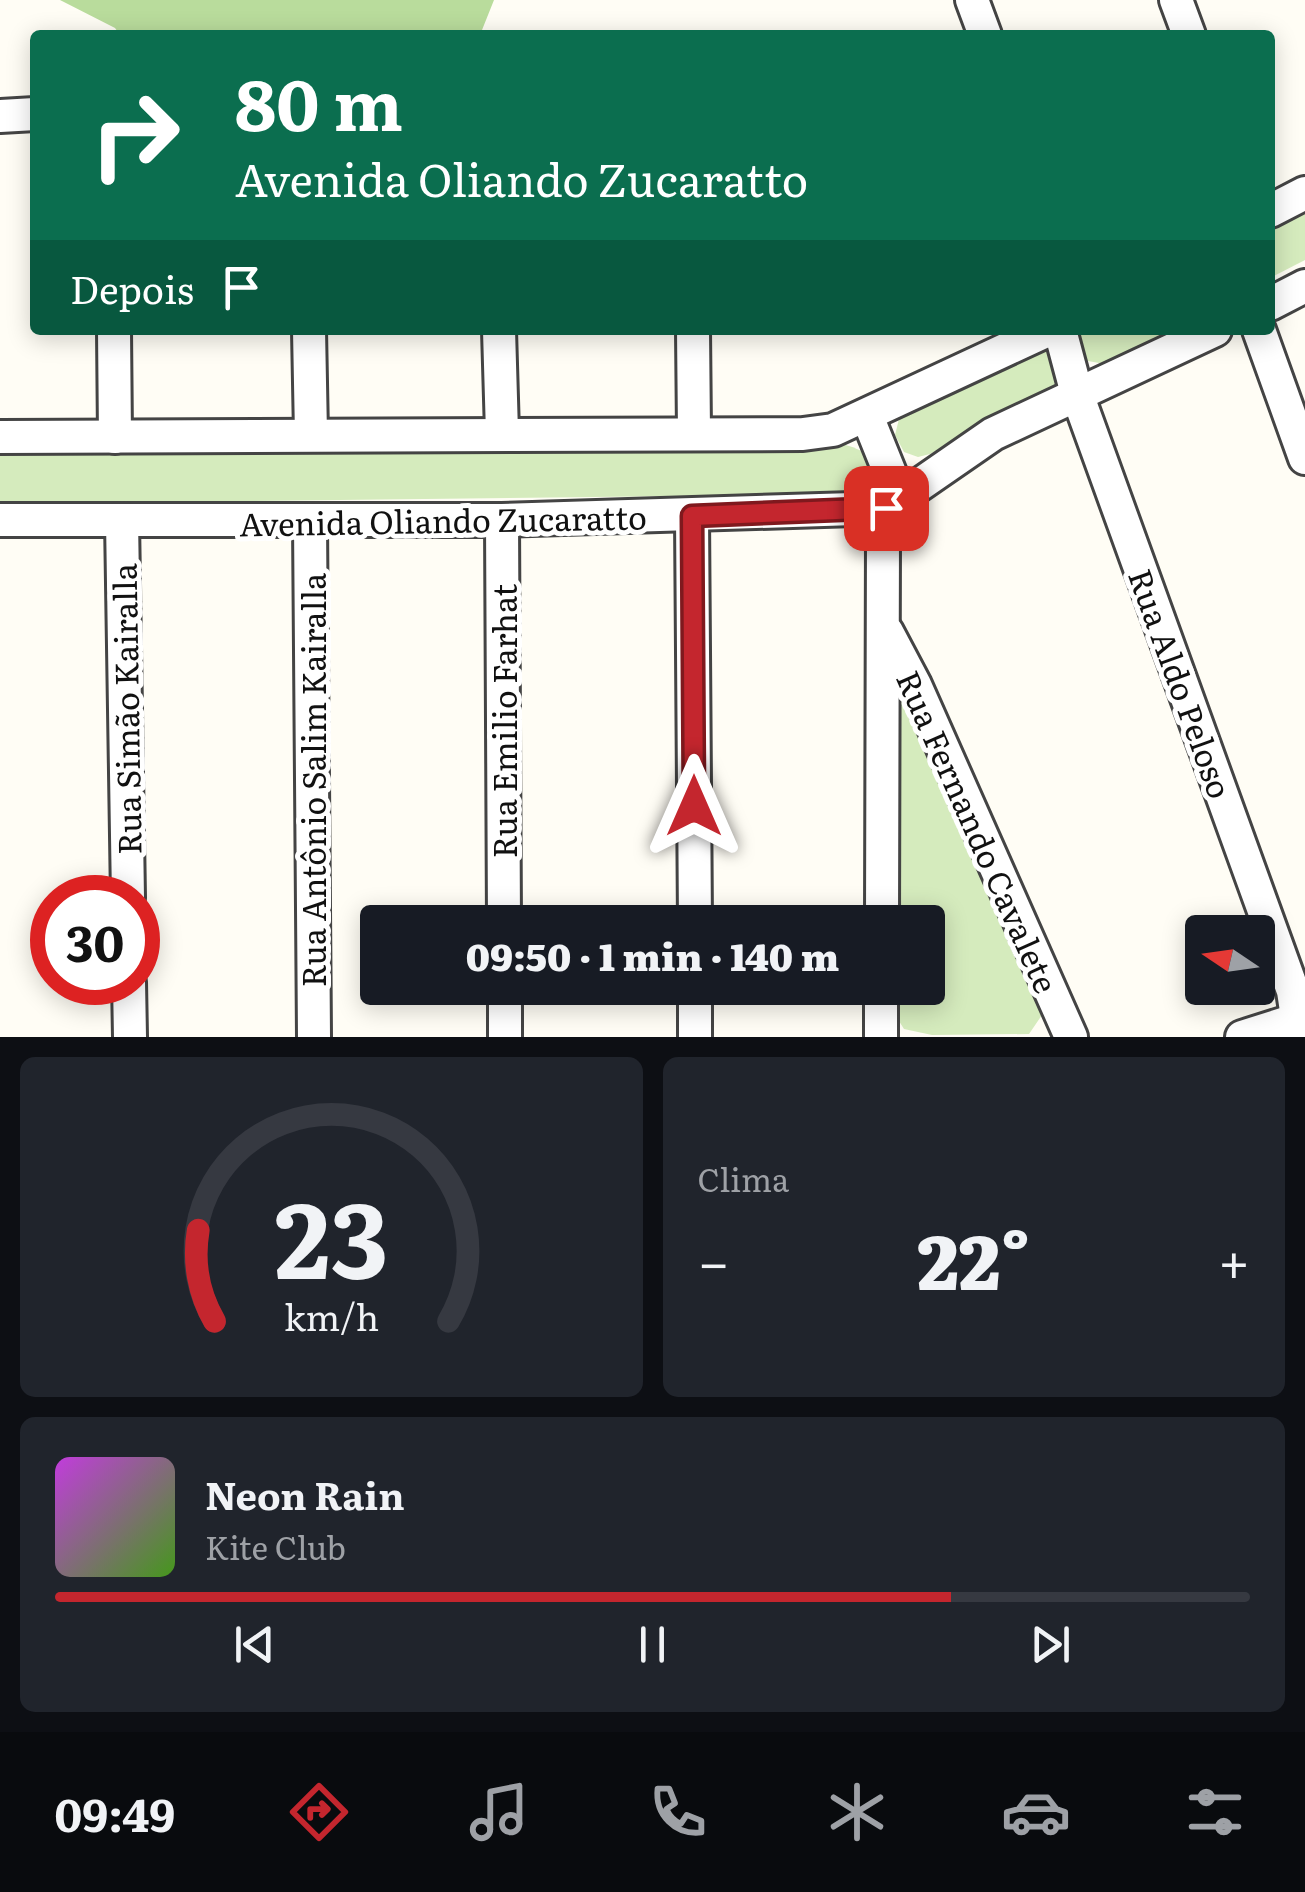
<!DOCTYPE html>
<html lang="pt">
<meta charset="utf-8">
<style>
:root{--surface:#171b24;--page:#20242c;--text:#f1f3f6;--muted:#9ea1a6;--line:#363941;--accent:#c4262e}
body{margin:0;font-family:Literata,serif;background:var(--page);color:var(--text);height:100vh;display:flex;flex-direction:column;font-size:38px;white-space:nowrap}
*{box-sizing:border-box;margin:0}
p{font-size:32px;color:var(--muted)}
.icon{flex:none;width:55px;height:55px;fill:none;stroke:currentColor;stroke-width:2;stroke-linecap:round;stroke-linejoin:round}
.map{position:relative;height:1037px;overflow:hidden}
.side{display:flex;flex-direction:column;gap:20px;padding:20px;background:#0d0f14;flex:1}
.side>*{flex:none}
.guide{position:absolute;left:30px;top:30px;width:1245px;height:305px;border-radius:10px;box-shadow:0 5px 25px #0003;background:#0b6e4f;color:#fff;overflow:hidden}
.needle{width:65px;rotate:283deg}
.controls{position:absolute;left:1185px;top:915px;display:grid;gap:20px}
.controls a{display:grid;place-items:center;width:90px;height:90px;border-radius:10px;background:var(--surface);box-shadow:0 5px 25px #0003;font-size:50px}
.speed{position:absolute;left:30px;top:875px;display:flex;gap:20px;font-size:50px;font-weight:700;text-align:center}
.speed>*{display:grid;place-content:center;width:130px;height:130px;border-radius:50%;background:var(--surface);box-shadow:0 5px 25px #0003;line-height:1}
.speed .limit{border:15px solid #d22;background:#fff;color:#111}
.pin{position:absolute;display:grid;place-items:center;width:85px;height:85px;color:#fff;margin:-42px;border-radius:20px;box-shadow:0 5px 15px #0006}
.me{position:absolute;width:110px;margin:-55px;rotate:0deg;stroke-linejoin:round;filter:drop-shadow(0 0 8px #0008)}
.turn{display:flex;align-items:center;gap:35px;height:210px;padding:0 40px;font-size:45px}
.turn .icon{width:130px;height:130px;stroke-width:2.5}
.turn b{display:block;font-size:70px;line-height:85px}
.then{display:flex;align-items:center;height:95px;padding:0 40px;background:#0003;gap:20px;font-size:38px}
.big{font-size:75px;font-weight:800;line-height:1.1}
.side .card{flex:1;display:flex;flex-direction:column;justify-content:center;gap:15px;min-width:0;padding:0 35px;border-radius:15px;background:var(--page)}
.side .dial{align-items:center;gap:0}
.dial svg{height:260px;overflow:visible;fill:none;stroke:var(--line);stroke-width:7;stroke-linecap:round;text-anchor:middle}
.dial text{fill:var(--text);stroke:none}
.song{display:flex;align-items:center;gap:30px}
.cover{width:120px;height:120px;border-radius:15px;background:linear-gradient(135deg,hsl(290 70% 55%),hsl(100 70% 35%))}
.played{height:10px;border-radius:5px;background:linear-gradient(90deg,var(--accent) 75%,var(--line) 75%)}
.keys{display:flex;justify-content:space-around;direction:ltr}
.heat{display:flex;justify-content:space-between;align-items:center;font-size:55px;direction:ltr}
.side .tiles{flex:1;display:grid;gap:20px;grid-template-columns:1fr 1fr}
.card:last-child{grid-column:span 2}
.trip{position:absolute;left:360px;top:905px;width:585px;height:100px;border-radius:10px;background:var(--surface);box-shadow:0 5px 25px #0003;font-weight:800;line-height:100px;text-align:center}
.dock{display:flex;height:160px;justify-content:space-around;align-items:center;background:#090b0e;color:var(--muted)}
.dock .icon{width:70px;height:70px}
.dock .on{color:var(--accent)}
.dock b{font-size:45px;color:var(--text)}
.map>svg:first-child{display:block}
</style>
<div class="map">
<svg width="1305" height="1037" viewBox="0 0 1305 1037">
<rect width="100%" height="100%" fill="#fffdf5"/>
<!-- green -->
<g fill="#d5ebbd">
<polygon points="1305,207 1305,260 1270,278 1270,225"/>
<polygon points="1077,330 1170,330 1105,364 1082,360"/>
<polygon points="1033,347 1049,351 1061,378 1048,392 930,454 918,457 904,452 895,435 900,415"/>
<path d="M827 442C850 445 865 448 878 468L872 487 854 494 0 504V449Z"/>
<polygon points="898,695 904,698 1035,994 1042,1015 1029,1034 932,1035 904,1029 894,1013 894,988 928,988 928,922 894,922"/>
</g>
<!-- forest -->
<polygon fill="#b9dc9c" points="60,0 494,0 480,35 120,35 115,28"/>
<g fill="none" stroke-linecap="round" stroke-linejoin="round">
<defs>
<g id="minor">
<polyline points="972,0 985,35"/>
<polyline points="1176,0 1189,35"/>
<polyline points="0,116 35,114"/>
<polyline points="1270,211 1305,193"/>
<polyline points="1270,304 1305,286"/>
<polyline points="114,330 115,437"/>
<polyline points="309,330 311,435"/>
<polyline points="499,330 502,433"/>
<polyline points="693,330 694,432"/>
<polyline points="1060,330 1077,394 1293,991 1300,1037"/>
<polyline points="1259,330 1305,458"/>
<polyline points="867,416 890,473 883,536 882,922"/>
<polyline points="0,437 803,434 833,430 1048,330"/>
<polyline points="692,516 695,922"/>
<polyline points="0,520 502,520 886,508 993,434 1215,330"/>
<polyline points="122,520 128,898"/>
<polyline points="502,520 504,922"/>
<polyline points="310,522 314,1037"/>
<polyline points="887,632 915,685 1071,1037"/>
<polyline points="129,982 130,1037"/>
<polyline points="695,988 695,1037"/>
<polyline points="505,1037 505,988"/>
<polyline points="881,1037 881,988"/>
<polyline points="1242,1037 1305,1017"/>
</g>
</defs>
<!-- minor casing -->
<use href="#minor" stroke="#444" stroke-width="38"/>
<!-- minor -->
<use href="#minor" stroke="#fff" stroke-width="32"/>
</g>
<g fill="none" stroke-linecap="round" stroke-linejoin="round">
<defs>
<polyline id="route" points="694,806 692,516 886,508"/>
</defs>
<!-- route casing -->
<use href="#route" stroke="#7f191e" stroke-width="25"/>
<!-- route -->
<use href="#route" stroke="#c4262e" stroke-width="18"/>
</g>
<g text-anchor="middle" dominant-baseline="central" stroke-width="10" stroke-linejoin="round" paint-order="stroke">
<!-- street labels -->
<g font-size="32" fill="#111" stroke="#fff">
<text transform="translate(443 519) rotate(-1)">Avenida Oliando Zucaratto</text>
<text transform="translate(1182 683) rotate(70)">Rua Aldo Peloso</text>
<text transform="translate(125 709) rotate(-91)">Rua Simão Kairalla</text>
<text transform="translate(503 721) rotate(-90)">Rua Emilio Farhat</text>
<text transform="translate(312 780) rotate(-90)">Rua Antônio Salim Kairalla</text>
<text transform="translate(979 831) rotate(66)">Rua Fernando Cavalete</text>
</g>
</g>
</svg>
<div class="controls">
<a><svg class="needle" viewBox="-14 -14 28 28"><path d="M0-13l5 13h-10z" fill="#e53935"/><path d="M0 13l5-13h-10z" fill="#9ea1a6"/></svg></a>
</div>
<div class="speed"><div class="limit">30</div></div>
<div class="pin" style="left:886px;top:508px;background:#d93025"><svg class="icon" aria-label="arrive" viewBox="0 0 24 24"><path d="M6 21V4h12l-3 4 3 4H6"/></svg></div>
<svg class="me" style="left:694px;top:806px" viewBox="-20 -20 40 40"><path d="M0-17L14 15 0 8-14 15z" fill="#c4262e" stroke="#fff" stroke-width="4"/></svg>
<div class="trip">09:50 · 1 min · 140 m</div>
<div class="guide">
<div class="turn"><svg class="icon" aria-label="right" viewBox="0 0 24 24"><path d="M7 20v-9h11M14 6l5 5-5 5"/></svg><div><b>80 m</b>Avenida Oliando Zucaratto</div></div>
<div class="then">Depois<svg class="icon" aria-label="arrive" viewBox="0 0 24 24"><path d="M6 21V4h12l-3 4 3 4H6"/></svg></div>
</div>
</div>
<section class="side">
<div class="tiles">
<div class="card dial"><svg viewBox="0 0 100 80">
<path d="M14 69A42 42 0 1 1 86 69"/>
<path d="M14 69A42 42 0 0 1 9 41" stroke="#c4262e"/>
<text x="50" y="56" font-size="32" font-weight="700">23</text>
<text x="50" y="72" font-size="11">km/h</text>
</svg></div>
<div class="card"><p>Clima</p>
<div class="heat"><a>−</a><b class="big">22°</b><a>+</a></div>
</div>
<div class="card">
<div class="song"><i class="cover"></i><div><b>Neon Rain</b><p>Kite Club</p></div></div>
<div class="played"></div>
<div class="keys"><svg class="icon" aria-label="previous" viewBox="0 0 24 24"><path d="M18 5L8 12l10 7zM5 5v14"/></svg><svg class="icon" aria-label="pause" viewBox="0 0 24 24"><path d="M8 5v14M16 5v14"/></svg><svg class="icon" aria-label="next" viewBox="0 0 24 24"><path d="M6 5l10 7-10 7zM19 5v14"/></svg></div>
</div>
</div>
</section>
<nav class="dock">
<b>09:49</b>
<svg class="icon on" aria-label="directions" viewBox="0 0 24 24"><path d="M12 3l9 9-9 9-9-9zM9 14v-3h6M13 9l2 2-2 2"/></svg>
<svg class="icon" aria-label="music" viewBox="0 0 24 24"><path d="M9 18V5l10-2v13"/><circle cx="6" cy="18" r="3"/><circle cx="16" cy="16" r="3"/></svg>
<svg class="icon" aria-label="phone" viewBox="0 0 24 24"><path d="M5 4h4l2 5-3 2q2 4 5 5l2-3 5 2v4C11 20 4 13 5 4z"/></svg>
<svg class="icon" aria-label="climate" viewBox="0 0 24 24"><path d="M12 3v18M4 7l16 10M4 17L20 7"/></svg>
<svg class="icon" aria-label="car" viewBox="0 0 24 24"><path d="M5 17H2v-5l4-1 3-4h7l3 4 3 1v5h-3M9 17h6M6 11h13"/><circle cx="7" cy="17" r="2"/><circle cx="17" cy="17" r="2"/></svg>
<svg class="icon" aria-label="filters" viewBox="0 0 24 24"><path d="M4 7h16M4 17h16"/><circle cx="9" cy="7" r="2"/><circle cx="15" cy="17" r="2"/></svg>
</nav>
